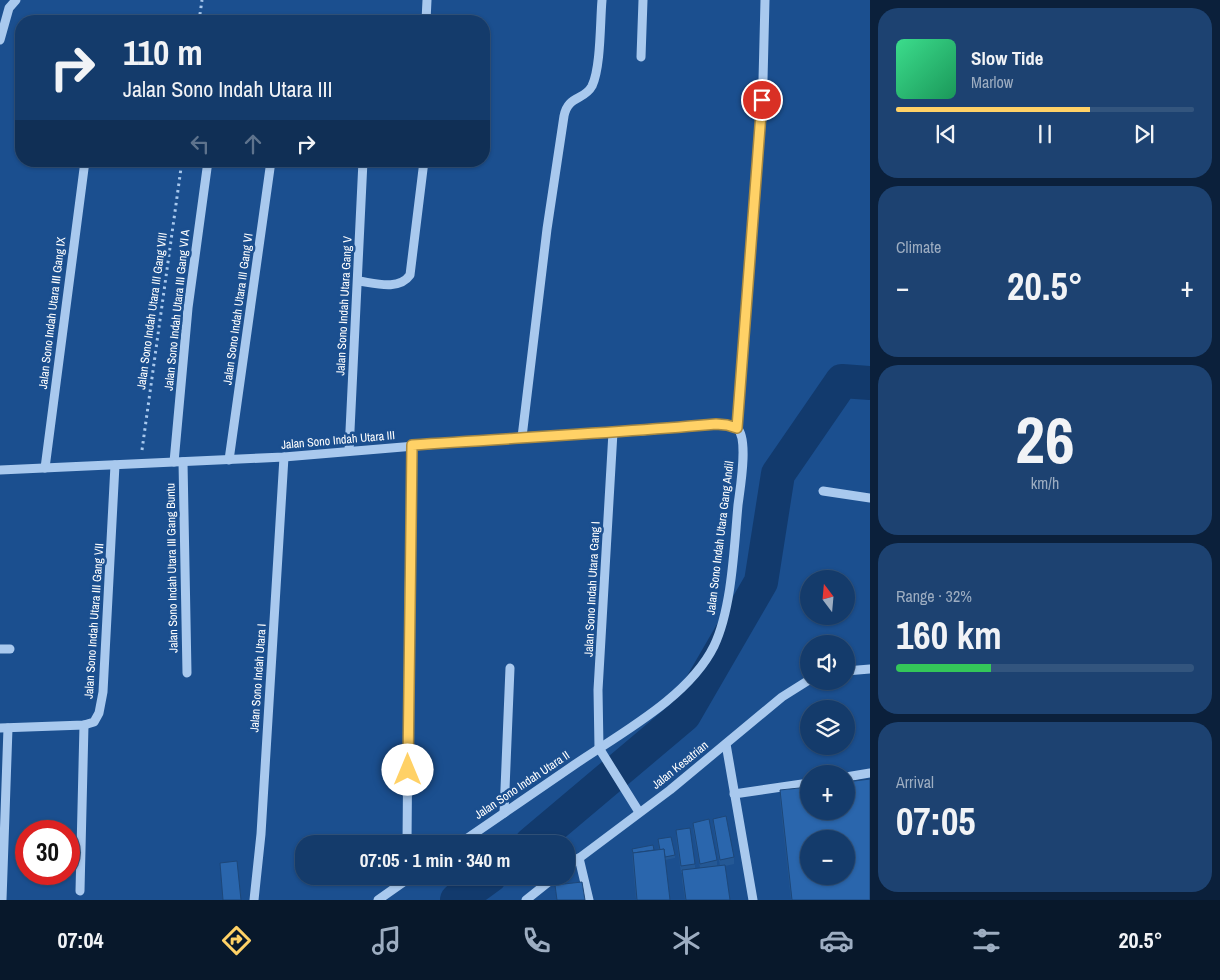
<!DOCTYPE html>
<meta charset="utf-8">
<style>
:root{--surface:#143b6b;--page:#1d4271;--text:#f1f3f6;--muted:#9dadc1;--line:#33557e;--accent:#ffd166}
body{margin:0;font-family:"Archivo Narrow",sans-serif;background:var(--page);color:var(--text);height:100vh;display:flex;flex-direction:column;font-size:19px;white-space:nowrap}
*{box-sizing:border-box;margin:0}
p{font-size:16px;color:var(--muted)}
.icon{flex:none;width:28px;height:28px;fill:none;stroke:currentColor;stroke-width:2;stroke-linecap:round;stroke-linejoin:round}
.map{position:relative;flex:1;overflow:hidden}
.drawer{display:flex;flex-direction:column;gap:8px;padding:8px;background:#0b203b;width:350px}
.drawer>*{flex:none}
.guide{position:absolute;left:15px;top:15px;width:475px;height:152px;border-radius:20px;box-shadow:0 1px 4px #0004,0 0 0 1px var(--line);background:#143b6b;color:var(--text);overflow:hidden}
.needle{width:32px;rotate:344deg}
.buttons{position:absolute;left:800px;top:570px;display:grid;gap:10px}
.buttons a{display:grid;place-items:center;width:55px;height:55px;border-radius:50%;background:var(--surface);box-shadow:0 1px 4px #0004,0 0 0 1px var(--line);font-size:25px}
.speed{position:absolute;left:15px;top:820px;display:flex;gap:10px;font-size:25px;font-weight:700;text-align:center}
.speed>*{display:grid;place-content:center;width:65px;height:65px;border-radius:50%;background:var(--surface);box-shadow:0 1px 4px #0004,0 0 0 1px var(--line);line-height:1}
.speed .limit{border:8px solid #d22;background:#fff;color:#111}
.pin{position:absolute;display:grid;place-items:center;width:42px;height:42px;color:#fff;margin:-21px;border:2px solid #fff;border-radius:50%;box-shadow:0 1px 5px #0007}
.me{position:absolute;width:55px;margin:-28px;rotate:0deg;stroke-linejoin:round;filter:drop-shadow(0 0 4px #0008)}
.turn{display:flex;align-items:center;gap:18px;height:105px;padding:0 25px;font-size:22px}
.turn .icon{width:65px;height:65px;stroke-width:2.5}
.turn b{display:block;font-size:35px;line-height:42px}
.lanes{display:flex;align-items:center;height:48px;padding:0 25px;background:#0003;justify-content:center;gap:25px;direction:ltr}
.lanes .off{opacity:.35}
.big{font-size:38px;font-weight:800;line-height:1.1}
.drawer .tile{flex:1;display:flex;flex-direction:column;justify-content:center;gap:8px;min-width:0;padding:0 18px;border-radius:20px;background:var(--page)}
.drawer .dial{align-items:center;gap:0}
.dial b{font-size:65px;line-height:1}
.song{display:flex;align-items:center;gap:15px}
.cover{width:60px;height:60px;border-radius:8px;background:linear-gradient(135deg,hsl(150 70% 55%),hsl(150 70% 35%))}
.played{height:5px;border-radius:2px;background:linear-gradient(90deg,var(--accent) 65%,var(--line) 65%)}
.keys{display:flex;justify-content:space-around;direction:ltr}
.heat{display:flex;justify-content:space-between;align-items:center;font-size:28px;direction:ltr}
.charge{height:8px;border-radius:4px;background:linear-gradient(90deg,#34c759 32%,var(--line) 0)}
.trip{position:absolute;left:295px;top:835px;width:280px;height:50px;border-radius:20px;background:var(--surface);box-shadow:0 1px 4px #0004,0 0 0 1px var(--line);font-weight:800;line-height:50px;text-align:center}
.tabs{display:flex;height:80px;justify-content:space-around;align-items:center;background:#08182b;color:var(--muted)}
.tabs .icon{width:35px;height:35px}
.tabs .on{color:var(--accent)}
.tabs b{font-size:22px;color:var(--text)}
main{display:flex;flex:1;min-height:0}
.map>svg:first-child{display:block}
</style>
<main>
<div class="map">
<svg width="870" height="900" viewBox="0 0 870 900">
<rect width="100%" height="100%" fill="#1b4f8f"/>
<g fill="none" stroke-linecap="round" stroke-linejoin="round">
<!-- river -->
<g stroke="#123a6d" stroke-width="34">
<polyline points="531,844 684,715 761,582 778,474 842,381 870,383"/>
<polyline points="457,900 490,876"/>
</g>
<!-- path -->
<g stroke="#a9c9ee" stroke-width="3" stroke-dasharray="2.5 4" stroke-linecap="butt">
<polyline points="199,21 202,0"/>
<polyline points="142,450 182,161"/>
</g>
<!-- minor -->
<g stroke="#a9c9ee" stroke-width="9">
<polyline points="426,21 427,0"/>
<polyline points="0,40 9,8 16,0"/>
<polyline points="641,57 643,0"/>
<path d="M359 281C374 283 399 291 410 275L424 161"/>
<polyline points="737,428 763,80 765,0"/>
<path d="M522 437 547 229 564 116C568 95 584 101 592 86 601 67 600 22 602 0"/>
<polyline points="349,451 363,161"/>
<polyline points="229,460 271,161"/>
<polyline points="174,462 188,308 208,161"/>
<polyline points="183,462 187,673"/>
<polyline points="45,468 85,161"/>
<polyline points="0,470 284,457 522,437 641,431 716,424 727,425 737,428"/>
<polyline points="823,491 870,498"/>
<polyline points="0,649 10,649"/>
<polyline points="846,671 870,669"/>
<polyline points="0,728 84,725 94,722 99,713 103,692 115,465"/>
<polyline points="726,744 753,900"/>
<polyline points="599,748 598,690 613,432"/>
<polyline points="599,748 639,812"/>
<polyline points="846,777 870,773"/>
<polyline points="734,794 809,783"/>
<polyline points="504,813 510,668"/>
<polyline points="407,844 409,603 412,445"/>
<path d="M459 844C497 818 536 791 574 765 621 733 689 697 714 646 732 608 734 548 738 505 740 489 749 438 737 428"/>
<polyline points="579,858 589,900"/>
<polyline points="566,868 670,790 782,697 809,680"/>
<polyline points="80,891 84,725"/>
<polyline points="2,900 8,728"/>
<polyline points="254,900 261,834 284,457"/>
<polyline points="378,900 412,876"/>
<polyline points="526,900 556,876"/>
</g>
</g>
<!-- wall -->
<g fill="#245895">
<polygon points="780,790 870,900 791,900 780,800"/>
<polygon points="713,819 734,857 734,864 725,866 730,900 685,900 682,880 682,873 681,873 676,837 676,830 695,864 695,869 700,868 693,830 693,823 717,860 717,866 720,866 713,825"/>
<polygon points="658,839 675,855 675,858 665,860 670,900 636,900 633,866 632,849 654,850 659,850"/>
<polygon points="220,863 241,900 223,900"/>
</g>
<!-- building -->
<g fill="#2a66ad" stroke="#1d4779" fill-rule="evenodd">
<path d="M870 779V900H792L780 790 809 787V811H846V782ZM809 839H846V876H809Z"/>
<polygon points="726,816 734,857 720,860 713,819"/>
<polygon points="709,819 717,860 700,864 693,823"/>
<polygon points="690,828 695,864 681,866 676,830"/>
<polygon points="671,837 675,855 665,857 664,849 660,850 658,839"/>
<polygon points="653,845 654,850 633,853 632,849"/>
<polygon points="664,849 670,900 637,900 633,853"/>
<polygon points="237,861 241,900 223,900 220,863"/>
<polygon points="725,865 730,900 686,900 682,870"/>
<polygon points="582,882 585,900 557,900 555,885"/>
</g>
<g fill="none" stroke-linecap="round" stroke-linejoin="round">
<defs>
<path id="route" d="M408 770 412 445C513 438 615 433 716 424L727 425 737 428 762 100"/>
</defs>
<!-- route casing -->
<use href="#route" stroke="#a68842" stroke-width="12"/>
<!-- route -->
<use href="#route" stroke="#ffd166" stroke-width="9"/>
</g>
<g text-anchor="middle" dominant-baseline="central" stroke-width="5" stroke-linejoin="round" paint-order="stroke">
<!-- street labels -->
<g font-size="12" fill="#fff" stroke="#1b4f8f">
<text transform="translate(344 306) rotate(-87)">Jalan Sono Indah Utara Gang V</text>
<text transform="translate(238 309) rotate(-82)">Jalan Sono Indah Utara III Gang VI</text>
<text transform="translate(177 310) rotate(-84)">Jalan Sono Indah Utara III Gang VI A</text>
<text transform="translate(152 311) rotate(-82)">Jalan Sono Indah Utara III Gang VIII</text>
<text transform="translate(52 313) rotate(-83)">Jalan Sono Indah Utara III Gang IX</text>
<text transform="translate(338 440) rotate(-5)">Jalan Sono Indah Utara III</text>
<text transform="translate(720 538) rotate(-83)">Jalan Sono Indah Utara Gang Andil</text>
<text transform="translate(172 568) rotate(-91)">Jalan Sono Indah Utara III Gang Buntu</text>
<text transform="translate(592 589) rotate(-87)">Jalan Sono Indah Utara Gang I</text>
<text transform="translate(94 621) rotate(-86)">Jalan Sono Indah Utara III Gang VII</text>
<text transform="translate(258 678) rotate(-86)">Jalan Sono Indah Utara I</text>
<text transform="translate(680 765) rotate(-39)">Jalan Kesatrian</text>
<text transform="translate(522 785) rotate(-34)">Jalan Sono Indah Utara II</text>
</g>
</g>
</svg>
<div class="buttons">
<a><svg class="needle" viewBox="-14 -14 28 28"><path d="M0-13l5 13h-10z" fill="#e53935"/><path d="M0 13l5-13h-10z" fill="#9dadc1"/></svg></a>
<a><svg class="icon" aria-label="sound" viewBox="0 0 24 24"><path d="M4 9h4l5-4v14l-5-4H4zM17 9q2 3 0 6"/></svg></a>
<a><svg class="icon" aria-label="layers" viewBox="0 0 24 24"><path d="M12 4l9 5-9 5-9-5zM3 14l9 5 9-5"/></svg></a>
<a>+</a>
<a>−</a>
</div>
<div class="speed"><div class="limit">30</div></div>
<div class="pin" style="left:762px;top:100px;background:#d93025"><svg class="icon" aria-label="arrive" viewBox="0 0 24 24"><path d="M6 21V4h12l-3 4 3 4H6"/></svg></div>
<svg class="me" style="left:408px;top:770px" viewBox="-20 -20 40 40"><circle r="19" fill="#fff"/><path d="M0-13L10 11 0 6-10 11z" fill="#ffd166"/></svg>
<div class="trip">07:05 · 1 min · 340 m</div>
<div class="guide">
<div class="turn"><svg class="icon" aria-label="right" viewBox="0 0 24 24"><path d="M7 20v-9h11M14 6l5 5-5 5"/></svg><div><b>110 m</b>Jalan Sono Indah Utara III</div></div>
<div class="lanes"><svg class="icon off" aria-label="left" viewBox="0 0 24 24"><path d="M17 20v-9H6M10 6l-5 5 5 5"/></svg><svg class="icon off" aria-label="ahead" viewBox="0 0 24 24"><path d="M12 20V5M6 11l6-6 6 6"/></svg><svg class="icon" aria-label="right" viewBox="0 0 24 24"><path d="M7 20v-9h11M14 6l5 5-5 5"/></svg></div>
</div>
</div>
<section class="drawer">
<div class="tile">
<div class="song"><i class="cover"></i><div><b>Slow Tide</b><p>Marlow</p></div></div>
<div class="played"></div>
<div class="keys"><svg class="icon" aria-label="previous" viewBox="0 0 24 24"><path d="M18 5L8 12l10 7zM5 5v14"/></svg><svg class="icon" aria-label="pause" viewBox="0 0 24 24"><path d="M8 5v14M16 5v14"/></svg><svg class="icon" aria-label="next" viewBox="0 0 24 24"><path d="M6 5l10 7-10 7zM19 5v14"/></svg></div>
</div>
<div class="tile"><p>Climate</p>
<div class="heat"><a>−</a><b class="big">20.5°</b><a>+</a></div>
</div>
<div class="tile dial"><b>26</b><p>km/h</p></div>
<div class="tile"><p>Range · 32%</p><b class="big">160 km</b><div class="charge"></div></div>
<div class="tile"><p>Arrival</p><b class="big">07:05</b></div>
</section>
</main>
<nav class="tabs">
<b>07:04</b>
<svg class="icon on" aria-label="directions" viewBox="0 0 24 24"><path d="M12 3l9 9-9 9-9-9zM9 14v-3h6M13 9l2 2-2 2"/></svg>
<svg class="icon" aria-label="music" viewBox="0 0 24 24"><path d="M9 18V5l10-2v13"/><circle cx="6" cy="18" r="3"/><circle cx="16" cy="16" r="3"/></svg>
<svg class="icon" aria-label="phone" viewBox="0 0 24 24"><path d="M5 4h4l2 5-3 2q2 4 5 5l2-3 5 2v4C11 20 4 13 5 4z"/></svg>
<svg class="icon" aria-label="climate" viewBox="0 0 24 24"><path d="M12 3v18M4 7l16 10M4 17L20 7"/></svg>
<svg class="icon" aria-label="car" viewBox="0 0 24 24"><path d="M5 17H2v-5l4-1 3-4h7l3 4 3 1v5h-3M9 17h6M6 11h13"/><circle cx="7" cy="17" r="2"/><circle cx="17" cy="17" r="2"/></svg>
<svg class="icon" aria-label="filters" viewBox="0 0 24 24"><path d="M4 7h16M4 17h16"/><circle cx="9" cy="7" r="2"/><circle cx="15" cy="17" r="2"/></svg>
<b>20.5°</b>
</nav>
